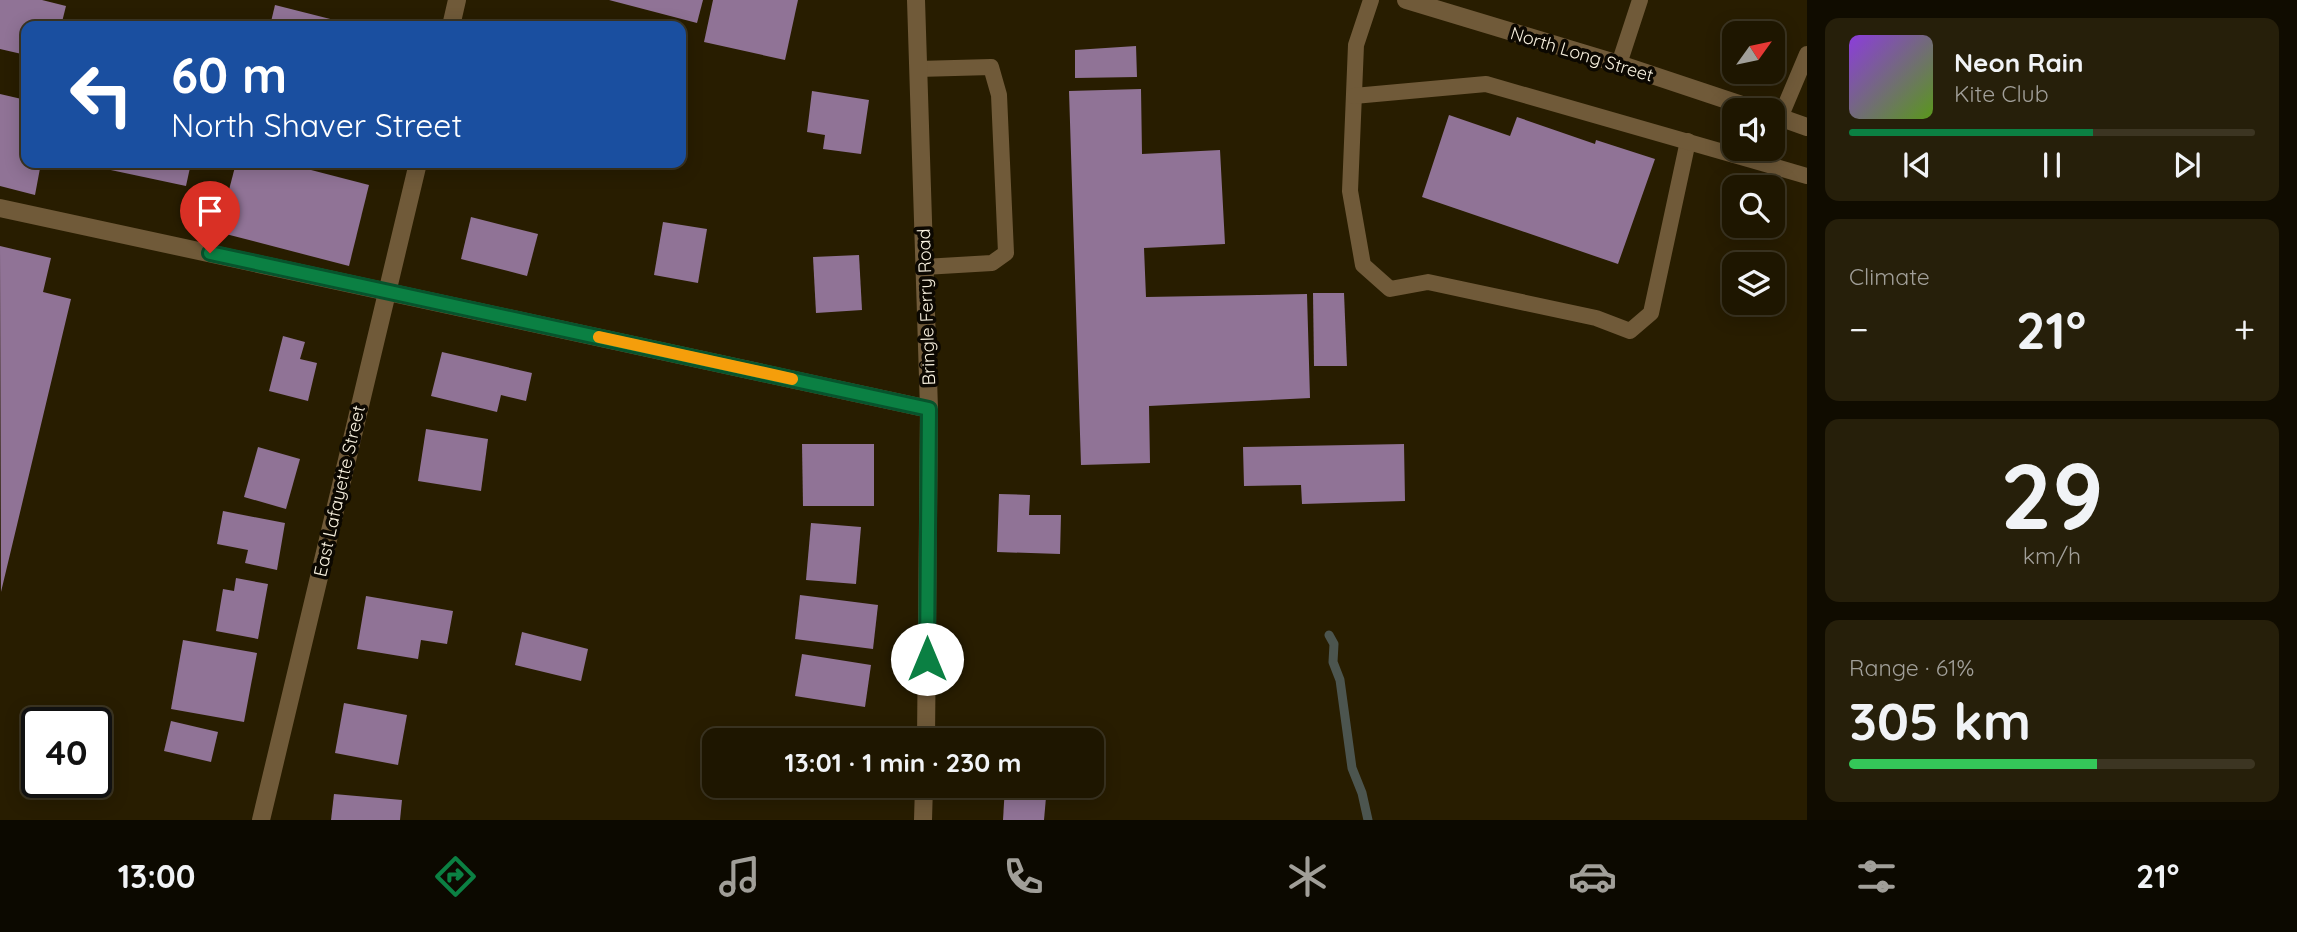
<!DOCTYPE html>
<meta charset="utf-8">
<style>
:root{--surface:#1e1600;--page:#261f0a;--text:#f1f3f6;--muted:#a19f99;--line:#3c3522;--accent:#0b8043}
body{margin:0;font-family:Quicksand,sans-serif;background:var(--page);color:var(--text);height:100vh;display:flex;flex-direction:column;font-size:26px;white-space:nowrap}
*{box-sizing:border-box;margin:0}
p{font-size:23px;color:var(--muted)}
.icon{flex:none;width:38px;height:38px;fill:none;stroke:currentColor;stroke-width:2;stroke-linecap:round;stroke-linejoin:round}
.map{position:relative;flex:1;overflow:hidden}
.sheet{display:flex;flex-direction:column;gap:18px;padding:18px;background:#100c00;width:490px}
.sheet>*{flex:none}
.banner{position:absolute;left:21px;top:21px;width:665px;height:147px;border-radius:14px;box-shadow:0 4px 18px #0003,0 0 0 2px var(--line);background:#1a4fa0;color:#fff;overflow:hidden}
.needle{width:46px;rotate:57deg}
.fabs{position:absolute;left:1722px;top:21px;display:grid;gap:14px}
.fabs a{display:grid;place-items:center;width:63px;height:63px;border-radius:14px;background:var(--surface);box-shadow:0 4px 18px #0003,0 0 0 2px var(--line);font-size:35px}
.speed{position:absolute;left:21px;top:707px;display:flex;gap:14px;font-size:35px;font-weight:700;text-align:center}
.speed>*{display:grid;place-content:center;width:91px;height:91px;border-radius:50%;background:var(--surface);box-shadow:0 4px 18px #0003,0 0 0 2px var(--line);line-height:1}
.speed .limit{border:4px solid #111;border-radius:10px;background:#fff;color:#111}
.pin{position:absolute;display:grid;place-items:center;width:60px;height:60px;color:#fff;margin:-72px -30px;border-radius:50% 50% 50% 0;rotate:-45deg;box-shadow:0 0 7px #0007}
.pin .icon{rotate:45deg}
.me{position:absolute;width:77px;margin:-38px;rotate:0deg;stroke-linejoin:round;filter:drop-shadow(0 0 5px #0008)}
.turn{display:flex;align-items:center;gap:24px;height:147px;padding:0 35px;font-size:32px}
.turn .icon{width:91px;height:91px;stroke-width:2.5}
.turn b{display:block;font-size:49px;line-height:60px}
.big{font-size:52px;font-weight:700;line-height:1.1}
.sheet .card{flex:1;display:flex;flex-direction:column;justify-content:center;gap:10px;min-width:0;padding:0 24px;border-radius:14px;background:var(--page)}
.sheet .dial{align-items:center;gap:0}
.dial b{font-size:91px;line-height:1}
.song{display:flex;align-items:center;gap:21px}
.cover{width:84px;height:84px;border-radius:10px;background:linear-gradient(135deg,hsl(270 70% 55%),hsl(90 70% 35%))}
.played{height:7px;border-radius:4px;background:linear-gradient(90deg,var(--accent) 60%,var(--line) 60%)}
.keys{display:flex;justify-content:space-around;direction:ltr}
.heat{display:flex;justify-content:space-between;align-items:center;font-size:38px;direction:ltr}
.charge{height:10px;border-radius:5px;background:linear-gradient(90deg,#34c759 61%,var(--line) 0)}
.trip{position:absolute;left:702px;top:728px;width:402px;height:70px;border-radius:14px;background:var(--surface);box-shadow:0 4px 18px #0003,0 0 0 2px var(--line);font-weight:700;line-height:70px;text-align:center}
.tabs{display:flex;height:112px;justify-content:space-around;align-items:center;background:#0c0900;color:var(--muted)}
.tabs .icon{width:49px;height:49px}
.tabs .active{color:var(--accent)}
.tabs b{font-size:32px;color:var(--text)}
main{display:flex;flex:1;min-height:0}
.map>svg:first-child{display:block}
</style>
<main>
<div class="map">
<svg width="1807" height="820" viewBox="0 0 1807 820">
<rect width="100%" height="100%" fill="#281d00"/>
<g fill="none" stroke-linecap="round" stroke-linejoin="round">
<!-- stream -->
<polyline stroke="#4c554f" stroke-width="9" points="1329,635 1334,644 1333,662 1340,680 1352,768 1362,793 1368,820"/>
</g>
<!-- building -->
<g fill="#907396">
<polygon points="0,0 42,0 66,6 61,26 26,26 26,55 0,49"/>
<polygon points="609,0 703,0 697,23"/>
<polygon points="713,0 798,0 785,60 704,42"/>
<polygon points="275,5 354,25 354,26 270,26"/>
<polygon points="1136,46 1137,77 1075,78 1075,50"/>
<polygon points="1141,89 1142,154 1220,150 1225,244 1144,248 1146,297 1307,294 1310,398 1149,406 1150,463 1081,465 1069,91"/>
<polygon points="812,91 869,100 861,154 823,149 825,135 807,132"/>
<polygon points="0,94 26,100 26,163 41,163 35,195 0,186"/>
<polygon points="1449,115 1510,136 1517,117 1595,144 1596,140 1655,159 1618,264 1422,197"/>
<polygon points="108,163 191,163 186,186 106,169"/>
<polygon points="236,163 284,163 369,185 349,266 218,232"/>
<polygon points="471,217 538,234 527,276 461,259"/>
<polygon points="663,222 707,229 698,283 654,275"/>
<polygon points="0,246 51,258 43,292 71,299 1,592"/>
<polygon points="859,255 862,310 816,313 813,257"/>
<polygon points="1313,293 1344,293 1347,366 1314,366"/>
<polygon points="283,336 305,342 300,359 317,363 308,401 269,391"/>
<polygon points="442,352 532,373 526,401 501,395 497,412 431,396"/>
<polygon points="426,429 488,439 481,491 418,481"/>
<polygon points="802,444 874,444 874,506 803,506"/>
<polygon points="1404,444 1405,501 1302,504 1301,485 1244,486 1243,447"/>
<polygon points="258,447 300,459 286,509 244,497"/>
<polygon points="999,494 1030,495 1029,515 1061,515 1060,554 997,552"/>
<polygon points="223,511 285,523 277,570 245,563 248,550 217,544"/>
<polygon points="811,523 861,527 856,584 806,580"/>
<polygon points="236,578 268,584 258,639 216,631 223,589 234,591"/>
<polygon points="800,595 878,605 873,649 795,639"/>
<polygon points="366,596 453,611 447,644 421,640 418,659 357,649"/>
<polygon points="522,632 588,649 581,681 515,665"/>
<polygon points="183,640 257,653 244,722 171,709"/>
<polygon points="802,654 871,665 865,707 795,696"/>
<polygon points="344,703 407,715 398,765 335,753"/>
<polygon points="171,721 218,732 211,762 164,751"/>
<polygon points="793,728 860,738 860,740 791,740"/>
<polygon points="1005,786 1047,786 1044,820 1003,820"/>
<polygon points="334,794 402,800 400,820 331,820"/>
</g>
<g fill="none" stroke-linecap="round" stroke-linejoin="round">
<!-- service -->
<g stroke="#705a39" stroke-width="16">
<polyline points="1371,0 1356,45 1350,191 1363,265 1390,289 1428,282 1596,318 1630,331 1651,313 1688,141"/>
<polyline points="1619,64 1640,0"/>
<polyline points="918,69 991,67 999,95 1006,253 992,263 924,267"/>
<polyline points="1354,96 1486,84 1807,176"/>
<polyline points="1780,118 1807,54"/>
</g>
<!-- minor -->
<g stroke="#705a39" stroke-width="18">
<polyline points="451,26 457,0"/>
<polyline points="0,208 929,409"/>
<polyline points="261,820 418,163"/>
</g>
<!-- tertiary -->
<g stroke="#705a39" stroke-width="18">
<polyline points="916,0 929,409 926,740"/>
<polyline points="1406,0 1619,64 1757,110"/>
<polyline points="1773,115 1807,127"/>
<polyline points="923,820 924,786"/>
</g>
</g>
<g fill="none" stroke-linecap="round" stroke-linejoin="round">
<defs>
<polyline id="route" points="210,253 929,409 927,659"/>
</defs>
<!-- route casing -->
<use href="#route" stroke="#07532c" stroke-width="18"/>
<!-- route -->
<use href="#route" stroke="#0b8043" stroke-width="12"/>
<!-- slow -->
<polyline stroke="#f59e0b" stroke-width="12" points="599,337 792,379"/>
</g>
<g text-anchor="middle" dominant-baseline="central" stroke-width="7" stroke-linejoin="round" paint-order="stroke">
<!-- street labels -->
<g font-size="18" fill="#faf3e1" stroke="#0c0801">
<text transform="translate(1582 54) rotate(17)">North Long Street</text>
<text transform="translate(926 307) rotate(-92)">Bringle Ferry Road</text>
<text transform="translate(339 491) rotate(-77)">East Lafayette Street</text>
</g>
</g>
</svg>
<div class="fabs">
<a><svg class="needle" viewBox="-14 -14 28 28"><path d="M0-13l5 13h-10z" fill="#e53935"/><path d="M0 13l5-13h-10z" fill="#a19f99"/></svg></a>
<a><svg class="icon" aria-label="sound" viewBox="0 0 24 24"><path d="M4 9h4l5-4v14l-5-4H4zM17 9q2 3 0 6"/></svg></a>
<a><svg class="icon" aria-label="search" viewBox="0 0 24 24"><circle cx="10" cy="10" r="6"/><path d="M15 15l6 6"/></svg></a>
<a><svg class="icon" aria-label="layers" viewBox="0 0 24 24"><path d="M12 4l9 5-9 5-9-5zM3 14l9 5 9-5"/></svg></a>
</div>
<div class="speed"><div class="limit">40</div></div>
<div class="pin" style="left:210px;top:253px;background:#d93025"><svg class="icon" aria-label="arrive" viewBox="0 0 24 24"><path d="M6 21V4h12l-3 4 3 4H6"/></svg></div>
<svg class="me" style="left:927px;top:659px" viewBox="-20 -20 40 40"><circle r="19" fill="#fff"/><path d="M0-13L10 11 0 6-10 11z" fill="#0b8043"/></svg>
<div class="trip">13:01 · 1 min · 230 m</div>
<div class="banner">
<div class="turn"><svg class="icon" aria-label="left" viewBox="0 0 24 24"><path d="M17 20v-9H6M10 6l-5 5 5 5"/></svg><div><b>60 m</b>North Shaver Street</div></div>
</div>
</div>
<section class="sheet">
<div class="card">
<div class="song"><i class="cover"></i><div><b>Neon Rain</b><p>Kite Club</p></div></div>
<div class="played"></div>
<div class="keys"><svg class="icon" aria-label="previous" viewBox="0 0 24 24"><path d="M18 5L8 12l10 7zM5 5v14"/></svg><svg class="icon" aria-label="pause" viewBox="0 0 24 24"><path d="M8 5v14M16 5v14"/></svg><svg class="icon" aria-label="next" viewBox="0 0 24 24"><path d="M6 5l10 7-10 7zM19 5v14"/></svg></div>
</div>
<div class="card"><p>Climate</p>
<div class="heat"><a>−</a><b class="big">21°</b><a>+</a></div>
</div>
<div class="card dial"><b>29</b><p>km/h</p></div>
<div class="card"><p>Range · 61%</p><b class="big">305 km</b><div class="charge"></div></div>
</section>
</main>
<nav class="tabs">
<b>13:00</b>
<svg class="icon active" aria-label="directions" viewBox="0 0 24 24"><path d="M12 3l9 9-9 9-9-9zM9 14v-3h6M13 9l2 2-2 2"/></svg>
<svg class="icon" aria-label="music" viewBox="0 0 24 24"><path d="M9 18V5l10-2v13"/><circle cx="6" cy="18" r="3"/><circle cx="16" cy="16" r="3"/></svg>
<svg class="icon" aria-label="phone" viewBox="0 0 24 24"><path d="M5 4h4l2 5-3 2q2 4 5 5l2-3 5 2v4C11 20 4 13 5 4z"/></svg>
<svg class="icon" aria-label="climate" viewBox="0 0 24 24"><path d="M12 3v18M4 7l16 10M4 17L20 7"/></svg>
<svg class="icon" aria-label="car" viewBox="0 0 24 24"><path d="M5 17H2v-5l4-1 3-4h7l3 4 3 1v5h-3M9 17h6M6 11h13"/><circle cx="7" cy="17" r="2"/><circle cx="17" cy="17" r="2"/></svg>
<svg class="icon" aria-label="filters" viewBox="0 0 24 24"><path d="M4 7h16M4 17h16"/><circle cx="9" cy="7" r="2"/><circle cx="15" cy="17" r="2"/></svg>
<b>21°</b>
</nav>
